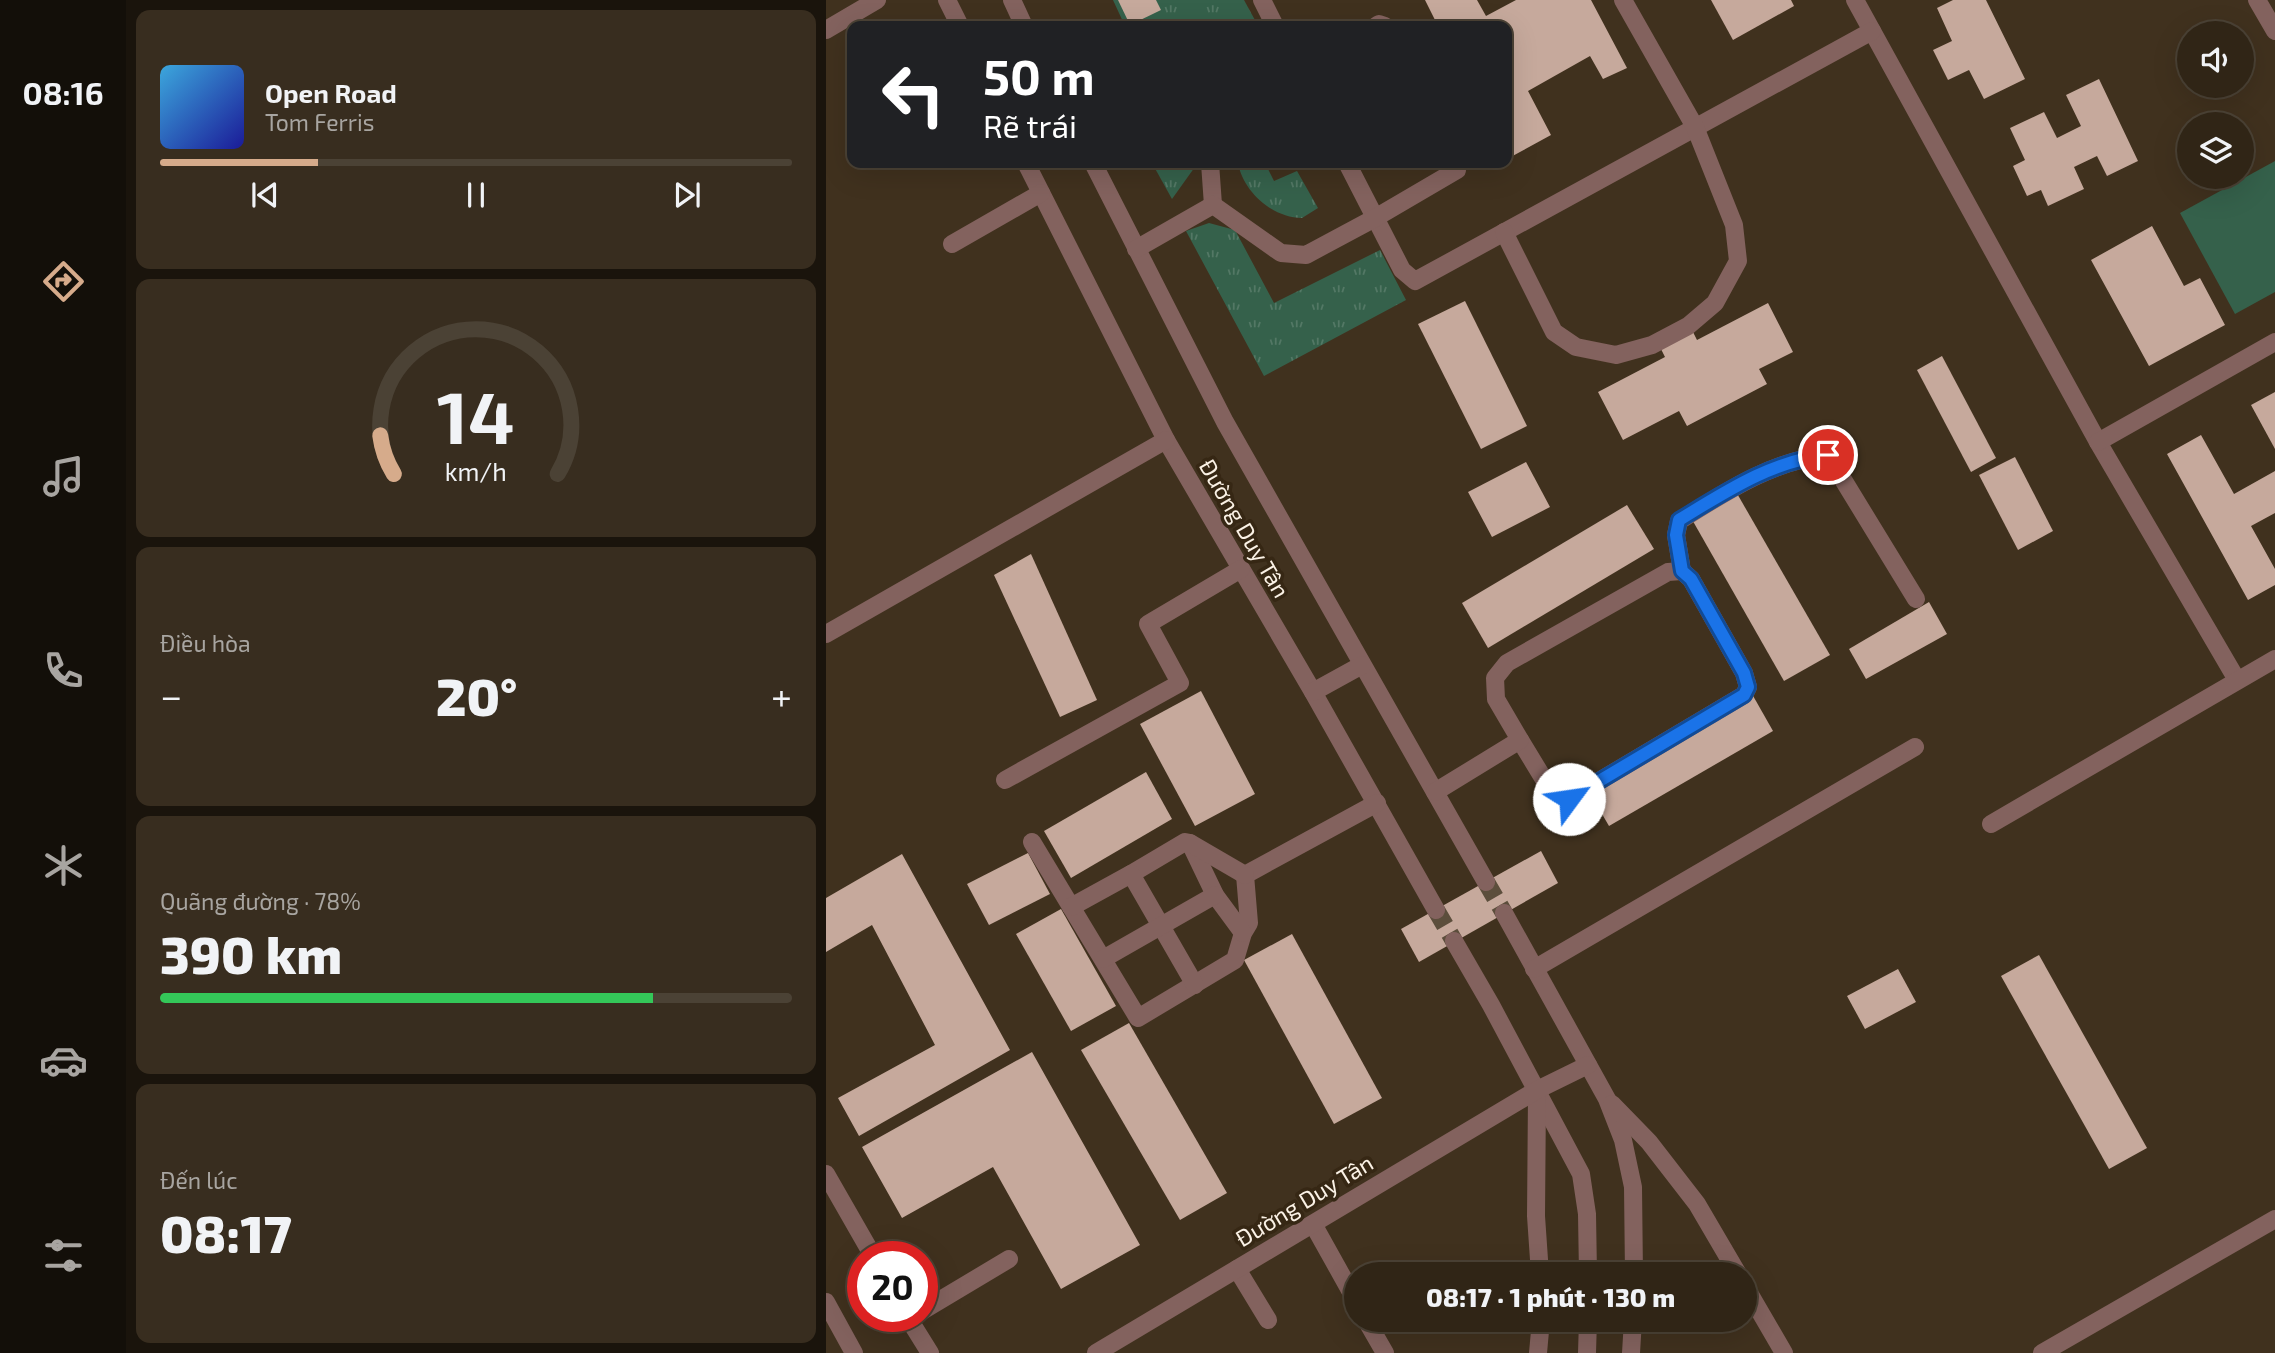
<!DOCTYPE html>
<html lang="vi">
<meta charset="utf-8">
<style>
:root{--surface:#302516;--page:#382d1f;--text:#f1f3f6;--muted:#a8a5a1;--line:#4b4235;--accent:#d6ab8b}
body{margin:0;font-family:"Exo 2",sans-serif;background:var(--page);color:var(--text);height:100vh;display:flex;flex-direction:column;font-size:26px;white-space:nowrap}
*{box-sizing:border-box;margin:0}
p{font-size:23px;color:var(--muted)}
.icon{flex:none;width:38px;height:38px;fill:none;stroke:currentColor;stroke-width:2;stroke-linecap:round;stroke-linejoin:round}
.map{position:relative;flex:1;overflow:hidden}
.details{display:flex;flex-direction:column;gap:10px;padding:10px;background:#1a140c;width:700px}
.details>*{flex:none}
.hud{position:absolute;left:21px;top:21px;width:665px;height:147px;border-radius:14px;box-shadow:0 7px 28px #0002,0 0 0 2px var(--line);background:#202124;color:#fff;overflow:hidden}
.fabs{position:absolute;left:1351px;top:21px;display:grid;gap:14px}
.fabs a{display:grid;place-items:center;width:77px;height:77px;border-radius:50%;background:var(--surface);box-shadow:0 7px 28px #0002,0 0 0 2px var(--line);font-size:35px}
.speed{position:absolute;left:21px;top:1241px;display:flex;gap:14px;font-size:35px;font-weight:700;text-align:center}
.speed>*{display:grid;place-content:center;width:91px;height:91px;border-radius:50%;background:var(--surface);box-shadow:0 7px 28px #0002,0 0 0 2px var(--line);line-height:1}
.speed .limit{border:10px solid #d22;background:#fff;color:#111}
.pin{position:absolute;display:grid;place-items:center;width:60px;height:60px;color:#fff;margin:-30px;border:4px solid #fff;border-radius:50%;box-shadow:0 2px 7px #0007}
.me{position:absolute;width:77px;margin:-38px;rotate:59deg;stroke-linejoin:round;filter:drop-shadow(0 0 5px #0008)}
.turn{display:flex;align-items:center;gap:24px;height:147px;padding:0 21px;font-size:32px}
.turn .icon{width:91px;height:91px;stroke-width:2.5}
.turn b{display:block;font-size:49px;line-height:60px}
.big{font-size:52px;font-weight:800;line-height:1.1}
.details .card{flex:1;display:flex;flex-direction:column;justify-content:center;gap:10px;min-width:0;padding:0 24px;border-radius:14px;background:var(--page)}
.details .dial{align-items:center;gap:0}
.dial svg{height:182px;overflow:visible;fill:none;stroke:var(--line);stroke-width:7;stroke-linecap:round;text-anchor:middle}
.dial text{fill:var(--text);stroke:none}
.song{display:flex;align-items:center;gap:21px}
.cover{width:84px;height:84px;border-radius:10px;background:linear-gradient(135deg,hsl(200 70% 55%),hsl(240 70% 35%))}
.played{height:7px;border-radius:4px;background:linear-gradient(90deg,var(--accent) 25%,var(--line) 25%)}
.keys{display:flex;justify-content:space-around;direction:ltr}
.heat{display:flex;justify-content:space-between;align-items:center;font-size:38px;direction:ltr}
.charge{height:10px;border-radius:5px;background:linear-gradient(90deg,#34c759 78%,var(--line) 0)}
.trip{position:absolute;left:518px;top:1262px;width:413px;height:70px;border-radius:35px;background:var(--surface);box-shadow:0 7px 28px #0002,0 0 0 2px var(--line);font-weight:800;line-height:70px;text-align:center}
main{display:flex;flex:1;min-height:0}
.dock{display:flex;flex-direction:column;width:126px;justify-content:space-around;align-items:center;background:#130f09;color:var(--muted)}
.dock .icon{width:49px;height:49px}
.dock .active{color:var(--accent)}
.dock b{font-size:32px;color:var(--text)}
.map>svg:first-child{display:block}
</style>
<main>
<nav class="dock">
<b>08:16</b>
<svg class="icon active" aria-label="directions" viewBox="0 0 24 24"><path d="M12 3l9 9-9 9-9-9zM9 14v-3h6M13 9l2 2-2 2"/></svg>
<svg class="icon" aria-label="music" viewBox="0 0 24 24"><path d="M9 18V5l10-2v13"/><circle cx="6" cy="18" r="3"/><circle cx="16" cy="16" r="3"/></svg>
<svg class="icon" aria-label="phone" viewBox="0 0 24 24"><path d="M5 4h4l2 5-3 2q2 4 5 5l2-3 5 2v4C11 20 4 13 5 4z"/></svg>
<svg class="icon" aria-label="climate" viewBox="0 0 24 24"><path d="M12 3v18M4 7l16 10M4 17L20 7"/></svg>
<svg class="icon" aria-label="car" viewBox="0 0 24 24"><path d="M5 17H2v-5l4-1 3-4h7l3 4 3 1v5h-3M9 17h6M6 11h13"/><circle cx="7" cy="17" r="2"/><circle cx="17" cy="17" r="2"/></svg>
<svg class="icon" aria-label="filters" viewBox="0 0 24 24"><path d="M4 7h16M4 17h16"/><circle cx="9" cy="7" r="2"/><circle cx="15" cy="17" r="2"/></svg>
</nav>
<section class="details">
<div class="card">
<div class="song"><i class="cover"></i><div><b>Open Road</b><p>Tom Ferris</p></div></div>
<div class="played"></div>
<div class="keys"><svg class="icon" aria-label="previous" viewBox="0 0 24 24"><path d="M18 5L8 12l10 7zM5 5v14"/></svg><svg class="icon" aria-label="pause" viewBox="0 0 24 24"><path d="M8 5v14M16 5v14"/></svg><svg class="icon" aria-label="next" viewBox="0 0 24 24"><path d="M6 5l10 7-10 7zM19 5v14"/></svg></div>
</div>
<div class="card dial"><svg viewBox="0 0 100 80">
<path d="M14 69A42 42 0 1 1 86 69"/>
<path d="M14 69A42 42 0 0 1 8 52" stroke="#d6ab8b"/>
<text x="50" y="56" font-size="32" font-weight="700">14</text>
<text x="50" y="72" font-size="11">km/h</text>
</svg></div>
<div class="card"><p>Điều hòa</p>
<div class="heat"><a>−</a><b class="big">20°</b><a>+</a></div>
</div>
<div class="card"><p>Quãng đường · 78%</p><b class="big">390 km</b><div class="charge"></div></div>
<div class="card"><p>Đến lúc</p><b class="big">08:17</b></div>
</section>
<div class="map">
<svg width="1449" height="1353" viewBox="0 0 1449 1353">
<defs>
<pattern id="grass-tufts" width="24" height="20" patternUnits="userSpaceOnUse" patternTransform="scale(1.75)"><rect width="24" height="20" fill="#35614b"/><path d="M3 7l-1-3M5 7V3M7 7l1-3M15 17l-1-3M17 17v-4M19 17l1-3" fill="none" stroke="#537865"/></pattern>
</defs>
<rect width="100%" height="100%" fill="#40311e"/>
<!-- grass -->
<g fill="url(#grass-tufts)">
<polygon points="287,0 418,0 430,22 423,26 299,26"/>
<polygon points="326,163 371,163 371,164 346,199"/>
<path d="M412 163H439L448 181 471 171 492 208 476 218C446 218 417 191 412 163Z"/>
<polygon points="383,223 409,230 448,303 554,250 580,300 438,376 360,231"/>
</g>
<!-- park -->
<polygon fill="#35614b" points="1449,161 1449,292 1409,314 1354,213"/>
<!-- building -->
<g fill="#c6a99c">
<polygon points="292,0 330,0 335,10 304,25"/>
<polygon points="599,0 651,0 660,16 690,0 765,0 801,68 777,79 764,56 702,91 725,135 681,159 681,26 612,26"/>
<polygon points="885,0 965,0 968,6 907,40"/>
<polygon points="1127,0 1160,0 1199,79 1158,99 1143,70 1122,80 1107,50 1126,41 1111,8"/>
<polygon points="1273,79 1312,161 1281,176 1271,156 1248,167 1258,189 1222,206 1215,190 1201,196 1187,166 1199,160 1184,128 1218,112 1231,138 1255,126 1240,95"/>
<polygon points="1326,226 1358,286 1374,278 1399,325 1323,366 1265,260"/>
<polygon points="639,301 701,426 655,449 592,324"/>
<polygon points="942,303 967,352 933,369 941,384 861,426 853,411 797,440 772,392 839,357 834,347 866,330 871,340"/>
<polygon points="1116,356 1170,458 1145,472 1091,370"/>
<polygon points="1449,392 1449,449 1425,405"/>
<polygon points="1375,435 1408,494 1449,471 1449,513 1425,526 1449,569 1449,585 1422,600 1341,454"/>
<polygon points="1189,457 1227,531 1192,550 1153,475"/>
<polygon points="700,462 724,507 666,537 642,492"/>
<polygon points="909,490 1004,655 958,681 864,516"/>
<polygon points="801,505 828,549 662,648 636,603"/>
<polygon points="205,554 271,700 234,717 168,575"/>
<polygon points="1103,602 1121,634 1040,679 1023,649"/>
<polygon points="375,691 429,794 369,826 314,724"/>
<polygon points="926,694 947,731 783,826 762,790"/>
<polygon points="320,772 346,819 245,878 218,831"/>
<polygon points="715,851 732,883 593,962 575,929"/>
<polygon points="202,853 224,894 163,925 141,884"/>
<polygon points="76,854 184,1050 33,1136 12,1098 109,1045 46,925 0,952 0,898"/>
<polygon points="235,909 290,1006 245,1031 190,934"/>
<polygon points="466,934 556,1098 508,1124 418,960"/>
<polygon points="1213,955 1321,1148 1283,1169 1175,976"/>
<polygon points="1072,969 1090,1002 1039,1029 1021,996"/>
<polygon points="303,1023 401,1193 354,1220 255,1050"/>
<polygon points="206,1052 314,1245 235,1289 167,1167 76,1218 36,1147"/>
</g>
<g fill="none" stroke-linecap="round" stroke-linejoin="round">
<!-- minor-tunnel -->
<g stroke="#5c4e3c" stroke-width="18" stroke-dasharray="18 9" stroke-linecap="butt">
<polyline points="660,882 678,913"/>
<polyline points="610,910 628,941"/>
</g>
<!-- minor -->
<g stroke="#83625e" stroke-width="18">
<polyline points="121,0 134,26"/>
<polyline points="186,0 198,26"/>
<polyline points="436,0 449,26"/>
<polyline points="1029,0 1272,442 1411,680"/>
<polyline points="1431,0 1449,31"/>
<polyline points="550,26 553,24 559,26"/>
<polyline points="0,30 51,0"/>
<polyline points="200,163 340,440 487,692 610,910"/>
<polyline points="267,163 399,422 660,882"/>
<polyline points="384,163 387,205"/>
<polyline points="521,163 576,270 589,281 1046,31"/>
<polyline points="678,232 728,332 750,347 790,355 826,345 862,326 889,303 912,261 908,225 869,127 797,0"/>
<polyline points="126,244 215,193"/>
<polyline points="310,249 387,205 455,253 480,255 549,218 631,170 631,163"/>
<polyline points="1272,442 1449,342"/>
<polyline points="0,634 340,440"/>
<polyline points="487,692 536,665"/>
<polyline points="694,740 725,791 743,799 918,695 922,687 918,673 865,579 856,571"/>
<polyline points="179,780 354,683 322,624 415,569"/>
<path d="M609 792 694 740 670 699 669 678 681 663 842 572 856 571 850 535 853 521C899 492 947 460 1002 455L1090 599"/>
<polyline points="1165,824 1449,659"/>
<polyline points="206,842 312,1018 409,960 417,933 423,923 419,875 551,803"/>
<polyline points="364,843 389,895 417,933"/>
<polyline points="305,874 359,842 364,843 419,875"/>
<polyline points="245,907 305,874 369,985"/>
<polyline points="678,913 781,1099 797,1140 807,1187 808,1274"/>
<polyline points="628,941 665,1005 755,1174 761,1214 762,1274"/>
<polyline points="277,959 389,895"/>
<polyline points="708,969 1089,747"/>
<polyline points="711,1094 710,1216 714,1274"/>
<polyline points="786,1104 823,1142 871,1204 912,1274"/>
<polyline points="0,1174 47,1256"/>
<polyline points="487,1224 530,1301"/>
<polyline points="411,1269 442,1320"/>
<polyline points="919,1286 958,1353"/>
<polyline points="0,1302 28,1353"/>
<polyline points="96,1311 183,1259"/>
<polyline points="81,1316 104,1353"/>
<polyline points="540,1320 559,1353"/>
<polyline points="270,1353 711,1090 762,1065"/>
<polyline points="712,1353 715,1320"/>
<polyline points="761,1353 762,1320"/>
<polyline points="805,1353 807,1320"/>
<polyline points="1216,1353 1449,1219"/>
</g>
</g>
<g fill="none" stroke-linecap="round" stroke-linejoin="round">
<defs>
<path id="route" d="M743 799 918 695 922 687 918 673 865 579 856 571 850 535 853 520C899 492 947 460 1002 455"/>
</defs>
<!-- route casing -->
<use href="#route" stroke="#114b97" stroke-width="18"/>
<!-- route -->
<use href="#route" stroke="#1a73e8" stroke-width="12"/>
</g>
<g text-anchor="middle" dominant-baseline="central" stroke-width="7" stroke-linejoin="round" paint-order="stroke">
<!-- street labels -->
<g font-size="23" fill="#fbf2e6" stroke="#362714">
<text transform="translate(419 528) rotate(60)">Đường Duy Tân</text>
<text transform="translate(478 1200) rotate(-31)">Đường Duy Tân</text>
</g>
</g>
</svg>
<div class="fabs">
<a><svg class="icon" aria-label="sound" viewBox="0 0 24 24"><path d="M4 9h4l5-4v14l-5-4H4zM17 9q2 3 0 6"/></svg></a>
<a><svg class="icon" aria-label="layers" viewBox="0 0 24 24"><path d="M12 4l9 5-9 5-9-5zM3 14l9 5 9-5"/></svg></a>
</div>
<div class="speed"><div class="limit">20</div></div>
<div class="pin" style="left:1002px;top:455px;background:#d93025"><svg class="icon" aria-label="arrive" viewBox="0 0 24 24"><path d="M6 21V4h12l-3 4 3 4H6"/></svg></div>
<svg class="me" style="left:743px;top:799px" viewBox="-20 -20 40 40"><circle r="19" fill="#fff"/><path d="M0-13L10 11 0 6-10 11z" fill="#1a73e8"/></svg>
<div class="trip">08:17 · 1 phút · 130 m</div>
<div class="hud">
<div class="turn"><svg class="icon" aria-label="left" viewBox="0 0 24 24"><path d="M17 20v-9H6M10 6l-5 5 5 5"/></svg><div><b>50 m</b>Rẽ trái</div></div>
</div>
</div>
</main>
